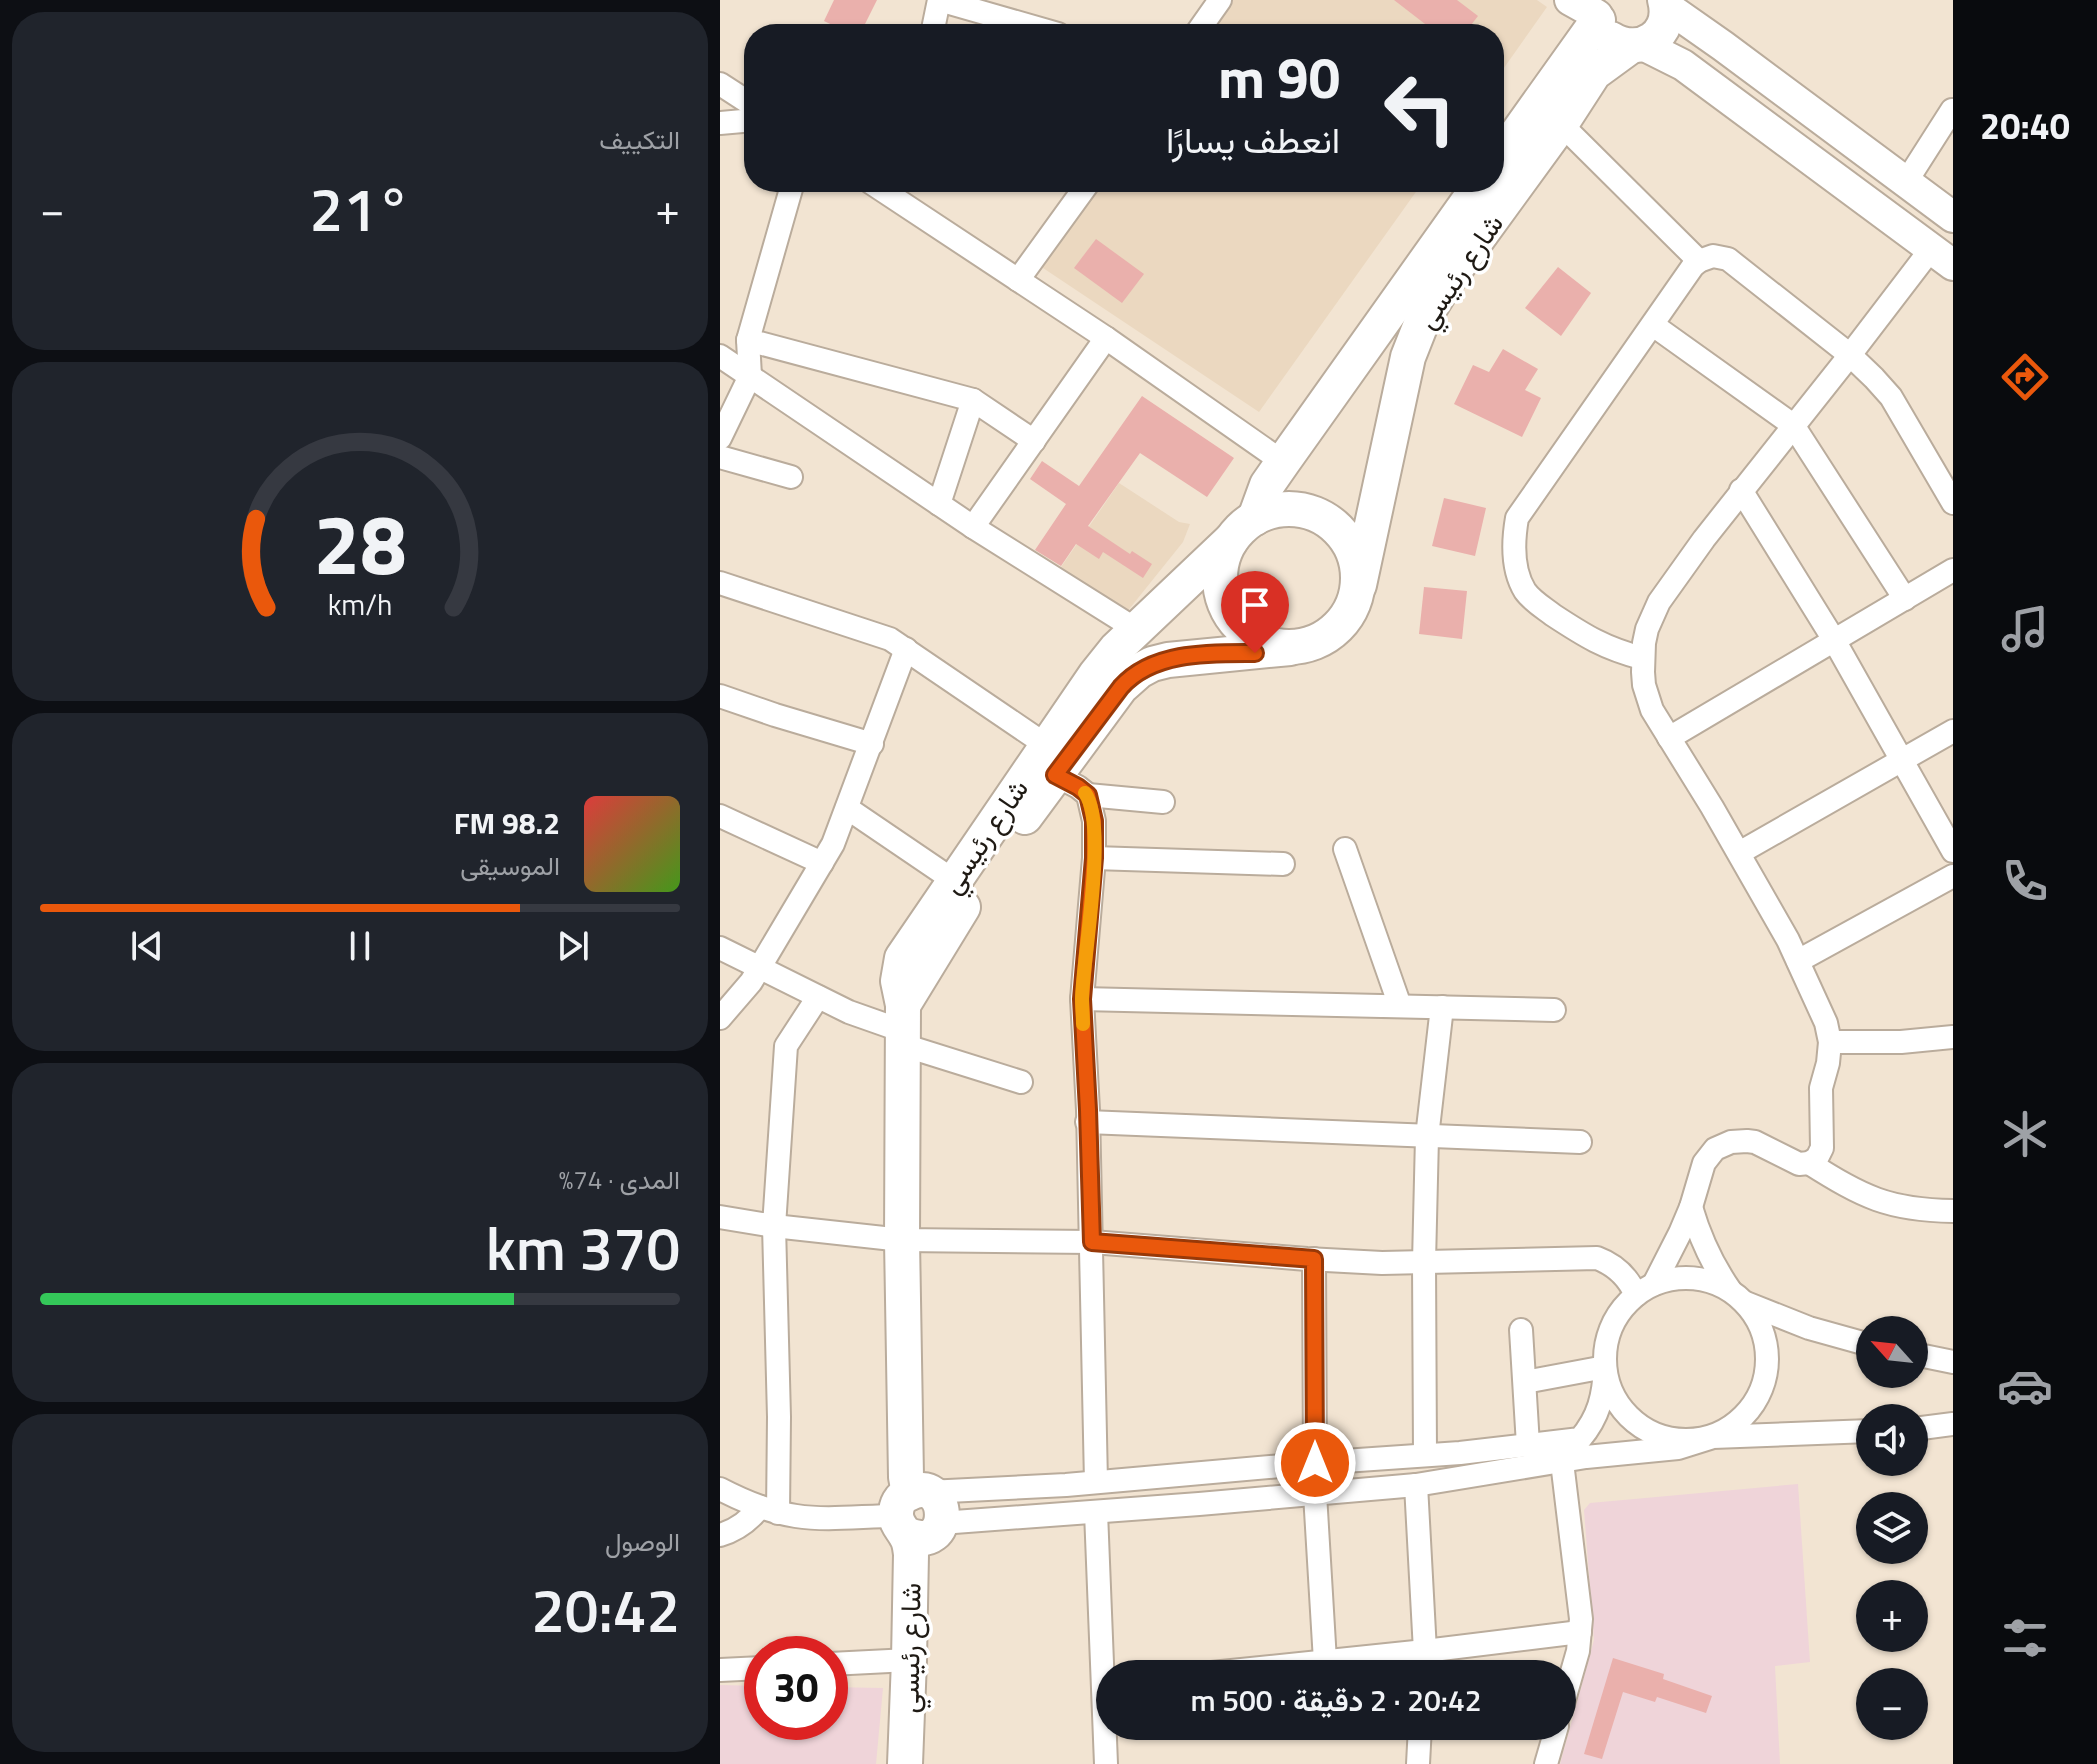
<!DOCTYPE html>
<html lang="ar">
<meta charset="utf-8">
<style>
:root{--surface:#171b24;--page:#20242c;--text:#f1f3f6;--muted:#9ea1a6;--line:#363941;--accent:#ea580c}
body{margin:0;font-family:"Titillium Web",Vazirmatn,sans-serif;background:var(--page);color:var(--text);direction:rtl;height:100vh;display:flex;flex-direction:column;font-size:30px;white-space:nowrap}
*{box-sizing:border-box;margin:0}
p{font-size:26px;color:var(--muted)}
.icon{flex:none;width:44px;height:44px;fill:none;stroke:currentColor;stroke-width:2;stroke-linecap:round;stroke-linejoin:round}
.map{position:relative;flex:1;overflow:hidden;direction:ltr}
.details{display:flex;flex-direction:column;gap:12px;padding:12px;background:#0d0f14;width:720px}
.details>*{flex:none}
.hud{position:absolute;left:24px;top:24px;width:760px;height:168px;border-radius:32px;box-shadow:0 2px 6px #0004;direction:rtl;background:#171b24;color:var(--text);overflow:hidden}
.needle{width:52px;rotate:297deg}
.fabs{position:absolute;left:1136px;top:1316px;display:grid;gap:16px}
.fabs a{display:grid;place-items:center;width:72px;height:72px;border-radius:50%;background:var(--surface);box-shadow:0 2px 6px #0004;font-size:40px}
.speed{position:absolute;left:24px;top:1636px;display:flex;gap:16px;font-size:40px;font-weight:700;text-align:center}
.speed>*{display:grid;place-content:center;width:104px;height:104px;border-radius:50%;background:var(--surface);box-shadow:0 2px 6px #0004;line-height:1}
.speed .limit{border:12px solid #d22;background:#fff;color:#111}
.pin{position:absolute;display:grid;place-items:center;width:68px;height:68px;color:#fff;margin:-82px -34px;border-radius:50% 50% 50% 0;rotate:-45deg;box-shadow:0 0 8px #0007}
.pin .icon{rotate:45deg}
.me{position:absolute;width:88px;margin:-44px;rotate:0deg;stroke-linejoin:round;filter:drop-shadow(0 0 6px #0008)}
.turn{display:flex;align-items:center;gap:28px;height:168px;padding:0 32px;font-size:36px}
.turn .icon{width:104px;height:104px;stroke-width:2.5}
.turn b{display:block;font-size:56px;line-height:68px}
.big{font-size:60px;font-weight:600;line-height:1.1}
.details .widget{flex:1;display:flex;flex-direction:column;justify-content:center;gap:12px;min-width:0;padding:0 28px;border-radius:32px;background:var(--page)}
.details .dial{align-items:center;gap:0}
.dial svg{height:208px;overflow:visible;fill:none;stroke:var(--line);stroke-width:7;stroke-linecap:round;text-anchor:middle}
.dial text{fill:var(--text);stroke:none}
.song{display:flex;align-items:center;gap:24px}
.cover{width:96px;height:96px;border-radius:12px;background:linear-gradient(135deg,hsl(0 70% 55%),hsl(100 70% 35%))}
.played{height:8px;border-radius:4px;background:linear-gradient(90deg,var(--accent) 75%,var(--line) 75%)}
.keys{display:flex;justify-content:space-around;direction:ltr}
.heat{display:flex;justify-content:space-between;align-items:center;font-size:44px;direction:ltr}
.charge{height:12px;border-radius:6px;background:linear-gradient(90deg,#34c759 74%,var(--line) 0)}
.trip{position:absolute;left:376px;top:1660px;width:480px;height:80px;border-radius:40px;background:var(--surface);box-shadow:0 2px 6px #0004;font-weight:600;line-height:80px;text-align:center;direction:rtl}
main{display:flex;flex:1;min-height:0}
.tab-bar{display:flex;flex-direction:column;width:144px;justify-content:space-around;align-items:center;background:#090b0e;color:var(--muted)}
.tab-bar .icon{width:56px;height:56px}
.tab-bar .on{color:var(--accent)}
.tab-bar b{font-size:36px;color:var(--text)}
.map>svg:first-child{display:block}
</style>
<main>
<nav class="tab-bar">
<b>20:40</b>
<svg class="icon on" aria-label="directions" viewBox="0 0 24 24"><path d="M12 3l9 9-9 9-9-9zM9 14v-3h6M13 9l2 2-2 2"/></svg>
<svg class="icon" aria-label="music" viewBox="0 0 24 24"><path d="M9 18V5l10-2v13"/><circle cx="6" cy="18" r="3"/><circle cx="16" cy="16" r="3"/></svg>
<svg class="icon" aria-label="phone" viewBox="0 0 24 24"><path d="M5 4h4l2 5-3 2q2 4 5 5l2-3 5 2v4C11 20 4 13 5 4z"/></svg>
<svg class="icon" aria-label="climate" viewBox="0 0 24 24"><path d="M12 3v18M4 7l16 10M4 17L20 7"/></svg>
<svg class="icon" aria-label="car" viewBox="0 0 24 24"><path d="M5 17H2v-5l4-1 3-4h7l3 4 3 1v5h-3M9 17h6M6 11h13"/><circle cx="7" cy="17" r="2"/><circle cx="17" cy="17" r="2"/></svg>
<svg class="icon" aria-label="filters" viewBox="0 0 24 24"><path d="M4 7h16M4 17h16"/><circle cx="9" cy="7" r="2"/><circle cx="15" cy="17" r="2"/></svg>
</nav>
<div class="map">
<svg width="1233" height="1764" viewBox="0 0 1233 1764">
<rect width="100%" height="100%" fill="#f2e4d2"/>
<!-- built -->
<g fill="#ebd8c0">
<polygon points="513,0 817,0 827,7 774,82 774,34 489,34"/>
<polygon points="381,182 703,182 539,412 320,266"/>
<polygon points="399,483 459,522 470,524 463,542 406,613 339,570"/>
</g>
<!-- education -->
<g fill="#efd4d9">
<polygon points="1078,1484 1090,1662 1055,1666 1060,1764 840,1764 874,1640 864,1510 870,1503"/>
<polygon points="0,1685 42,1686 42,1722 110,1722 110,1687 163,1688 156,1764 0,1764"/>
</g>
<!-- building -->
<g fill="#eab0ac">
<polygon points="114,0 157,0 140,34 131,34 104,21"/>
<polygon points="674,0 737,0 758,16 744,34 718,34"/>
<polygon points="376,239 424,274 402,303 354,268"/>
<polygon points="838,267 871,293 841,336 805,308"/>
<polygon points="783,349 818,369 805,390 821,398 802,437 734,404 753,365 769,372"/>
<polygon points="422,396 514,458 487,497 420,453 368,526 410,554 412,551 432,564 423,578 383,552 379,559 356,544 341,566 315,550 346,504 310,479 322,461 359,486"/>
<polygon points="724,498 766,508 755,556 712,546"/>
<polygon points="704,587 747,591 742,639 699,634"/>
<polygon points="893,1658 944,1674 943,1679 992,1696 986,1713 937,1697 935,1702 903,1692 882,1759 864,1754"/>
</g>
<g fill="none" stroke-linecap="round" stroke-linejoin="round">
<defs>
<g id="minor">
<polyline points="219,0 338,34"/>
<polyline points="212,34 219,0"/>
<polyline points="476,34 500,0"/>
<polyline points="0,84 34,106"/>
<polyline points="0,123 34,120"/>
<polyline points="841,124 979,261"/>
<polyline points="150,182 386,338 563,462"/>
<polyline points="1186,182 1232,110"/>
<polyline points="298,280 369,182"/>
<polyline points="933,325 1073,425 1185,599"/>
<polyline points="28,340 253,400 314,441"/>
<polyline points="0,356 253,527 417,630"/>
<polyline points="0,438 30,376 28,340 73,182"/>
<polyline points="0,457 71,477"/>
<polyline points="1021,490 1114,640 1233,851"/>
<polyline points="219,504 253,400"/>
<polyline points="253,527 386,338"/>
<polyline points="0,583 170,639 326,745"/>
<path d="M922 658C884 648 865 636 833 615 824 608 812 601 805 591 792 570 793 541 797 518L973 266 979 261 993 256 1008 259 1130 355 1154 378 1171 397 1233 503"/>
<polyline points="0,696 55,715 152,744"/>
<polyline points="949,738 1233,570"/>
<polyline points="335,775 358,787 368,795 374,821 374,858 362,999 368,1110 376,1482"/>
<polyline points="368,795 443,802"/>
<polyline points="127,808 233,880"/>
<polyline points="0,816 102,863"/>
<polyline points="625,849 680,1006"/>
<polyline points="1019,853 1233,731"/>
<polyline points="374,858 563,864"/>
<polyline points="0,948 129,1012 183,1031"/>
<polyline points="1078,961 1233,876"/>
<polyline points="362,999 834,1010"/>
<polyline points="0,1018 31,982 113,844 186,649"/>
<polyline points="1110,1042 1181,1042 1233,1037"/>
<polyline points="183,1045 301,1082"/>
<polyline points="367,1122 860,1142"/>
<path d="M1089 1163C1143 1197 1168 1210 1233 1211"/>
<path d="M971 1207C980 1238 992 1264 1010 1290"/>
<path d="M0 1217 54 1226 182 1240 372 1242 587 1259 662 1263 877 1258C896 1265 908 1277 916 1295"/>
<polyline points="594,1259 595,1463"/>
<circle cx="966" cy="1359" r="81"/>
<polyline points="934,1284 960,1233 971,1207 984,1163 995,1149 1011,1142 1027,1141 1035,1142 1079,1164 1089,1163 1097,1158 1102,1148 1101,1088 1108,1063 1110,1042 1106,1023 1068,940 992,807 932,710 924,685 923,672 924,643 927,629 939,602 984,539 1130,355 1211,249"/>
<polyline points="1026,1303 1089,1328 1150,1345"/>
<polyline points="801,1330 808,1445"/>
<polyline points="1194,1354 1233,1362"/>
<polyline points="1194,1429 1233,1424"/>
<polyline points="705,1454 704,1262 707,1137 722,1007"/>
<polyline points="842,1462 861,1619 858,1651 842,1707"/>
<polyline points="696,1485 705,1651 703,1674"/>
<path d="M0 1489C23 1501 49 1512 76 1516 108 1521 143 1516 176 1516"/>
<path d="M208 1492 346 1485 595 1463 740 1453 860 1439C879 1417 884 1395 885 1367L805 1382"/>
<polyline points="595,1494 605,1661"/>
<polyline points="376,1512 386,1764"/>
<polyline points="58,1513 59,1417 54,1226 66,1046 98,997"/>
<polyline points="221,1523 479,1504 696,1485 866,1457 958,1448 993,1437 1150,1431"/>
<path d="M0 1535C17 1530 29 1521 40 1507"/>
<polyline points="110,1664 189,1660"/>
<polyline points="0,1670 42,1668"/>
<polyline points="482,1674 705,1651 860,1632"/>
<polyline points="698,1764 700,1726"/>
<polyline points="826,1764 837,1726"/>
</g>
<g id="major">
<polyline points="850,0 877,15"/>
<polyline points="946,6 1003,46 1233,217"/>
<polyline points="923,45 963,65 1233,265"/>
</g>
<g id="highway">
<path d="M891 39C921 57 954 34 945 0"/>
<polyline points="774,166 878,20"/>
<circle cx="569" cy="578" r="69"/>
<polyline points="535,518 547,485 563,462 762,182"/>
<polyline points="639,585 688,357 703,319 726,282 841,124 874,73 911,46"/>
<polyline points="305,817 401,687 419,671 432,664 448,660 570,648"/>
<polyline points="183,1005 243,907"/>
<polyline points="189,1493 186,1477 182,1240 183,1005 178,981 182,958 376,674 396,649 511,540"/>
<path d="M185 1764 189 1660 191 1554C190 1548 190 1542 186 1536 182 1528 176 1524 176 1514 176 1505 180 1497 188 1494 231 1471 236 1557 186 1534"/>
</g>
</defs>
<!-- minor casing -->
<use href="#minor" stroke="#baac9c" stroke-width="26"/>
<!-- major casing -->
<use href="#major" stroke="#baac9c" stroke-width="34"/>
<!-- highway casing -->
<use href="#highway" stroke="#baac9c" stroke-width="38"/>
<!-- minor -->
<use href="#minor" stroke="#fff" stroke-width="22"/>
<!-- major -->
<use href="#major" stroke="#fff" stroke-width="30"/>
<!-- highway -->
<use href="#highway" stroke="#fff" stroke-width="34"/>
</g>
<g fill="none" stroke-linecap="round" stroke-linejoin="round">
<defs>
<path id="route" d="M535 653C490 653 433 651 401 687L335 775 358 787 368 795 374 821V858L362 999 368 1110 372 1242 594 1259 595 1463"/>
</defs>
<!-- route casing -->
<use href="#route" stroke="#983908" stroke-width="20"/>
<!-- route -->
<use href="#route" stroke="#ea580c" stroke-width="14"/>
<!-- slow -->
<path stroke="#f59e0b" stroke-width="14" d="M363 1024C363 1016 362 1007 362 999 363 955 388 825 365 793"/>
</g>
<g text-anchor="middle" dominant-baseline="central" stroke-width="7" stroke-linejoin="round" paint-order="stroke">
<!-- street labels -->
<g font-size="28" fill="#1f1a14" stroke="#fff">
<text transform="translate(739 271) rotate(-56)">شارع رئيسي</text>
<text transform="translate(264 836) rotate(-56)">شارع رئيسي</text>
<text transform="translate(189 1648) rotate(-89)">شارع رئيسي</text>
</g>
</g>
</svg>
<div class="fabs">
<a><svg class="needle" viewBox="-14 -14 28 28"><path d="M0-13l5 13h-10z" fill="#e53935"/><path d="M0 13l5-13h-10z" fill="#9ea1a6"/></svg></a>
<a><svg class="icon" aria-label="sound" viewBox="0 0 24 24"><path d="M4 9h4l5-4v14l-5-4H4zM17 9q2 3 0 6"/></svg></a>
<a><svg class="icon" aria-label="layers" viewBox="0 0 24 24"><path d="M12 4l9 5-9 5-9-5zM3 14l9 5 9-5"/></svg></a>
<a>+</a>
<a>−</a>
</div>
<div class="speed"><div class="limit">30</div></div>
<div class="pin" style="left:535px;top:653px;background:#d93025"><svg class="icon" aria-label="arrive" viewBox="0 0 24 24"><path d="M6 21V4h12l-3 4 3 4H6"/></svg></div>
<svg class="me" style="left:595px;top:1463px" viewBox="-20 -20 40 40"><circle r="17" fill="#ea580c" stroke="#fff" stroke-width="3"/><path d="M0-11L8 9 0 5-8 9z" fill="#fff"/></svg>
<div class="trip">20:42 · 2 دقيقة · 500 m</div>
<div class="hud">
<div class="turn"><svg class="icon" aria-label="left" viewBox="0 0 24 24"><path d="M17 20v-9H6M10 6l-5 5 5 5"/></svg><div><b>90 m</b>انعطف يسارًا</div></div>
</div>
</div>
<section class="details">
<div class="widget"><p>التكييف</p>
<div class="heat"><a>−</a><b class="big">21°</b><a>+</a></div>
</div>
<div class="widget dial"><svg viewBox="0 0 100 80">
<path d="M14 69A42 42 0 1 1 86 69"/>
<path d="M14 69A42 42 0 0 1 10 35" stroke="#ea580c"/>
<text x="50" y="56" font-size="32" font-weight="700">28</text>
<text x="50" y="72" font-size="11">km/h</text>
</svg></div>
<div class="widget">
<div class="song"><i class="cover"></i><div><b>98.2 FM</b><p>الموسيقى</p></div></div>
<div class="played"></div>
<div class="keys"><svg class="icon" aria-label="previous" viewBox="0 0 24 24"><path d="M18 5L8 12l10 7zM5 5v14"/></svg><svg class="icon" aria-label="pause" viewBox="0 0 24 24"><path d="M8 5v14M16 5v14"/></svg><svg class="icon" aria-label="next" viewBox="0 0 24 24"><path d="M6 5l10 7-10 7zM19 5v14"/></svg></div>
</div>
<div class="widget"><p>المدى · 74%</p><b class="big">370 km</b><div class="charge"></div></div>
<div class="widget"><p>الوصول</p><b class="big">20:42</b></div>
</section>
</main>
